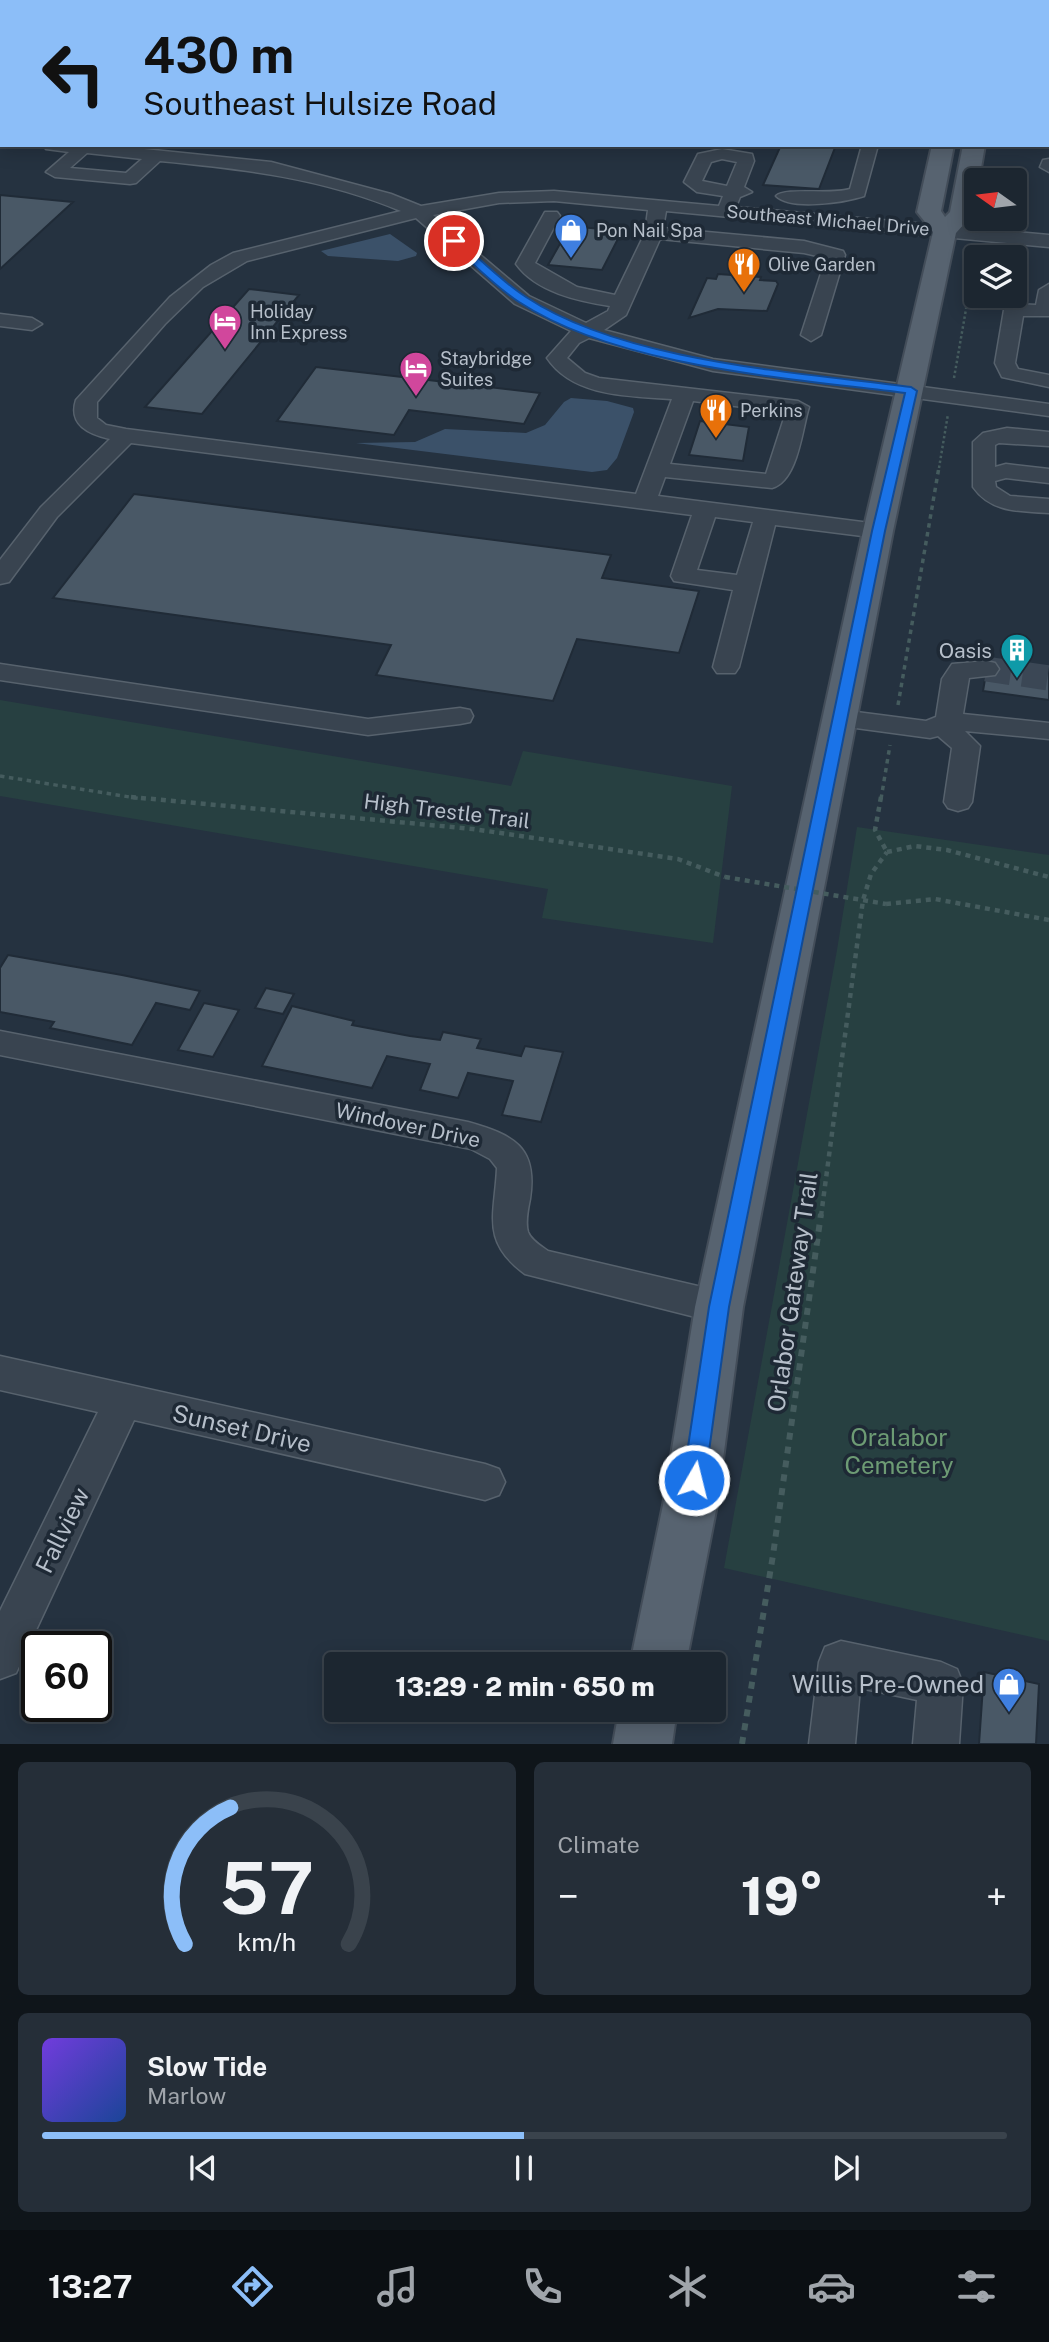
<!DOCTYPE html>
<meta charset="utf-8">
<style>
:root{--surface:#1c2630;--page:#252e38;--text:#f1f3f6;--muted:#a0a5ab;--line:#3a434c;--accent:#8cbef8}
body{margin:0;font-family:"Public Sans",sans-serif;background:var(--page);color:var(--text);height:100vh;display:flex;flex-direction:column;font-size:26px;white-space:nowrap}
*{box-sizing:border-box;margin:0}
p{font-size:23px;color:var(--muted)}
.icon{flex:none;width:38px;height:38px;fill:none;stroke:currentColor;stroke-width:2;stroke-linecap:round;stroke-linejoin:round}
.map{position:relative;height:1744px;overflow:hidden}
.sheet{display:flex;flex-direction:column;gap:18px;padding:18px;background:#0f151a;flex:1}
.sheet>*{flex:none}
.hud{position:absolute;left:0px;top:0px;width:1050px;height:147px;box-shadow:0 4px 18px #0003,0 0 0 2px var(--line);background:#8cbef8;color:#111;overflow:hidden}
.needle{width:46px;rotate:284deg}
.controls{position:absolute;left:964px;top:168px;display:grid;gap:14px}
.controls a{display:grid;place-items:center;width:63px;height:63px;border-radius:7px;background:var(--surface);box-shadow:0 4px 18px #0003,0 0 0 2px var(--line);font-size:35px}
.speed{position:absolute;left:21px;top:1631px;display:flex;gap:14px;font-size:35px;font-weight:700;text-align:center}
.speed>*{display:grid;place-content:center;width:91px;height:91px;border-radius:50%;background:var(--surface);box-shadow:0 4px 18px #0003,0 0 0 2px var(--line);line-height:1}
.speed .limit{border:4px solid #111;border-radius:10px;background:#fff;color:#111}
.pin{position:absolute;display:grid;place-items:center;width:60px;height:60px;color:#fff;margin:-30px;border:4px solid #fff;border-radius:50%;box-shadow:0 2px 7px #0007}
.me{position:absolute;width:77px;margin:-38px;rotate:8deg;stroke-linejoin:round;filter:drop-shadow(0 0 5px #0008)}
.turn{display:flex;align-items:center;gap:24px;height:147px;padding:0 28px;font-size:32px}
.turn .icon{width:91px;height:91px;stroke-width:2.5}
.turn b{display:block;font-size:49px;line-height:60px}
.big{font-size:52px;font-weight:800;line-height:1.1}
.sheet .card{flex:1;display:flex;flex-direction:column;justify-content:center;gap:10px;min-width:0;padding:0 24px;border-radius:10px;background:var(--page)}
.sheet .dial{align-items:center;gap:0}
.dial svg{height:182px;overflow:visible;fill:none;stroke:var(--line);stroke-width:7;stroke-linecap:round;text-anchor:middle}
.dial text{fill:var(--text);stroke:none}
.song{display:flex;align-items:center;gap:21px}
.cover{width:84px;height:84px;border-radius:10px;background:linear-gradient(135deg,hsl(260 70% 55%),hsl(220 70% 35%))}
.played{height:7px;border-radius:4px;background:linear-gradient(90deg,var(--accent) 50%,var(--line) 50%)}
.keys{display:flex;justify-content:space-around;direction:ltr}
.heat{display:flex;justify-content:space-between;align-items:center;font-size:38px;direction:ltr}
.sheet .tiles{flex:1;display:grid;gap:18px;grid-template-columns:1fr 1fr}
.card:last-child{grid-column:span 2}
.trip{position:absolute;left:324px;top:1652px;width:402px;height:70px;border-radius:7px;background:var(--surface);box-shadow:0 4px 18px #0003,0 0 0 2px var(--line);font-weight:800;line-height:70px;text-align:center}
.tab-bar{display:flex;height:112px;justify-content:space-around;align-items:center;background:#0b0f13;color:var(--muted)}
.tab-bar .icon{width:49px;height:49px}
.tab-bar .current{color:var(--accent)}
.tab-bar b{font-size:32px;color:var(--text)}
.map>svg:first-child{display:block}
</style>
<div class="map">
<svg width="1049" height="1744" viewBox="0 0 1049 1744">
<rect width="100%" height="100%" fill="#253240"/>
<!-- green -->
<g fill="#274041">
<polygon points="0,700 511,786 523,751 732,786 713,943 542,918 548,889 0,796"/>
<polygon points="857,827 1049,855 1049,1641 724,1568 837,950"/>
</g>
<!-- water -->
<g fill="#3b5169">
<polygon points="390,234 417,253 416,256 398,261 328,256 321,251"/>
<polygon points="571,398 607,401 633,408 634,412 617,458 607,470 592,472 356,443 415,442 445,429 526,433 545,425 564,402"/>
</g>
<!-- building -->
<g fill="#495866" stroke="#202b37" stroke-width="2">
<polygon points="781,145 836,145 819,189 763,185"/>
<polygon points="0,195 73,202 0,269"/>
<polygon points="570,226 622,231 602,270 548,265"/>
<polygon points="718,274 761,277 760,280 776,281 778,284 767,311 718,309 689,318 707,278 716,279"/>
<polygon points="249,289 299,295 202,414 145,407"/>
<polygon points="316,367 540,393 524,424 409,410 394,435 277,421"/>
<polygon points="700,421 749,427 743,461 689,455"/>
<polygon points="134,494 611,555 602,578 699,591 679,653 577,639 553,701 376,675 391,645 53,598"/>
<polygon points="987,658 1049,667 1049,700 983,691 985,679 995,678 1001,670 997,662"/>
<polygon points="8,955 122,975 200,991 190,1010 156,1003 132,1045 50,1028 54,1022 0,1012 0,968"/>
<polygon points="266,988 294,994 283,1014 255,1008"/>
<polygon points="204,1003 239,1010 213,1057 178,1050"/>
<polygon points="292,1006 354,1021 352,1025 410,1036 440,1040 443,1032 481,1039 477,1048 521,1056 525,1046 563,1052 541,1122 502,1115 513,1081 468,1073 458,1098 420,1090 430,1064 387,1056 372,1088 262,1066"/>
<polygon points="984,1672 1039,1684 1036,1744 979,1744"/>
</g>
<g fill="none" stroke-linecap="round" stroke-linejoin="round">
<!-- minor-tunnel -->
<polyline stroke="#3b4755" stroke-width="25" stroke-dasharray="25 12" stroke-linecap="butt" points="986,669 1049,678"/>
<defs>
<g id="minor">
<polygon points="0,54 2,55 2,64 0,64"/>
<polygon points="2,112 2,122 0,123 0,113"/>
<rect x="1048" y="118" width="1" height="10"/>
<rect x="0" y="135" width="2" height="10"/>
<path d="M44 145H105L271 162 391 194 421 206 499 193 554 191 719 206 723 196 697 192 684 182 698 154 722 149 752 154 754 161 744 187 752 192 740 197 736 207 1049 235V247L666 211 663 228 804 241 843 251 845 255 821 335 811 341 801 335 826 258 804 253 660 239 626 315 604 330 713 359 1049 404V416L713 371 589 338 579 343 567 358 585 373 599 378 798 401 809 407C802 429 798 481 772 488L665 477 658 496 878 524 886 526 890 531 886 536 878 538 775 525 739 667 735 673H717L713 667 733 590 674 581 671 576 692 515 131 443 57 517 9 582 0 584V560L41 507 110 439C89 434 68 425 76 400L170 297 211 265 233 253 401 211C322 178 244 169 160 161L136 183 130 184 55 177 46 172 69 152 46 149ZM87 153 142 159 126 173 70 168ZM722 159 737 162 727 186 702 181 711 162ZM554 201 648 210 645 233 615 295 577 287 535 263 560 216 557 212H545L516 264C536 292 578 301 610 306L608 311 586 323 529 296 433 215 499 203ZM416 218 515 304 571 331 547 358C573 397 629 396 672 399L636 494 126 429 106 425 97 418V402L165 324 203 287 247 261ZM693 401 786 412 766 474 670 464ZM715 517 753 522 737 575 697 570Z"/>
<path d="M862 145H878L864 196C846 202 791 211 776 196 785 187 831 195 850 189Z"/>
<polygon points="1049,159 1049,172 1040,167 1043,160"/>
<polygon points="1049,284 1049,316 1023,316 1015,363 1018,369 1049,375 1049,387 1002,377 995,363 1004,310 1014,304 1036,305 1039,290"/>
<polygon points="0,314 32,318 42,324 32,330 0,326"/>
<path d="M1007 428 1049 432V446L999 443 995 445V467L1006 464 1049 469V483L1006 478 995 481 996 487 1010 496 1049 499V513C1020 511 991 513 973 487V442L983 433Z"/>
<polygon points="986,661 995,663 999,669 995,675 969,678 963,714 1049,723 1049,739 965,731 980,746 972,802 968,808 958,811 948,808 944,802 952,748 938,736 930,738 841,726 831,724 828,718 831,712 841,710 926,721 936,717 942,679 952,664"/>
<polygon points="0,664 368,719 460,708 470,710 473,716 470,722 460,724 368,735 0,680"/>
<path d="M0 1031 468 1122C514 1135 538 1147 530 1199 528 1209 525 1222 528 1232 531 1240 541 1246 548 1251L719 1291 732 1296 738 1307 732 1318 719 1323 525 1274C480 1241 495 1215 497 1168L490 1159 471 1149 0 1055Z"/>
<polygon points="0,1356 485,1464 499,1469 505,1482 499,1495 485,1500 134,1420 16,1673 0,1679 0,1611 98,1412 0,1390"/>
<polygon points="841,1641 941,1662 957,1669 963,1684 959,1744 913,1744 917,1700 860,1688 855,1744 809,1744 819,1662 825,1647"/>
</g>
<g id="major">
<rect x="969" y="0" width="18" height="2"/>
<polygon points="932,145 954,145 941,211 945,217 950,212 963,145 985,145 973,214 956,233 893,531 743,1307 717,1505 686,1664 630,1664 663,1505 695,1307 863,531 933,232 917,212"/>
<polygon points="619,1710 677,1710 672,1744 613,1744"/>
</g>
</defs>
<!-- minor casing -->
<use href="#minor" stroke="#57626d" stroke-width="3"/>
<!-- major casing -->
<use href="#major" stroke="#434d59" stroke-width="4"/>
<!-- path-far3 -->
<g stroke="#455c5e" stroke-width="2.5" stroke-dasharray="2.5 2.5" stroke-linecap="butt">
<polyline points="954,378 976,252"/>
<polyline points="939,468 948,414"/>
</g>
<!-- path-far2 -->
<g stroke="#455c5e" stroke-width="3.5" stroke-dasharray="4.5 4.5" stroke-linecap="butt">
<polyline points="898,705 939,467"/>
<polyline points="0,776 142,799"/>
<polyline points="881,799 890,745"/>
</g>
<!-- path-far1 -->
<g stroke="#455c5e" stroke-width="4.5" stroke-dasharray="5 5" stroke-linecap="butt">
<polyline points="131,797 473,829 678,859 725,877"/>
<polyline points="881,797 875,830 887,852"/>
<polyline points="887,852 915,846 947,850 1049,877"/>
<polyline points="886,904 935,899 1049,920"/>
<polyline points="821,1216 863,900 871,874 887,852"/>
</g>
<!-- path -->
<polyline stroke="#455c5e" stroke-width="6" stroke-dasharray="7 7" stroke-linecap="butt" points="742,1744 773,1555 821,1214"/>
<!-- minor -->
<use href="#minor" fill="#394450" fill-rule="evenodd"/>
<!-- major -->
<use href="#major" fill="#576370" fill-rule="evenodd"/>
<!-- path-bridge -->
<polyline stroke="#455c5e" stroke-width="4.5" stroke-dasharray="5 5" stroke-linecap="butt" points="725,877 886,904"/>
</g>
<!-- route -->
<path fill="#1a73e8" stroke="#114b97" stroke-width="2" d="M450 239H457C479 258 501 281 526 297 624 362 796 372 911 387L917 391 885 531 729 1307 705 1480 701 1487 694 1490 686 1487 683 1480 709 1307 872 531 905 393C788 378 618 367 519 302 494 286 472 262 450 243Z"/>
<!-- icons -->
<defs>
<symbol id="shop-pin" viewBox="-11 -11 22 30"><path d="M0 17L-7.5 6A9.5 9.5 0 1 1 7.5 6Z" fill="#3f7fe0" stroke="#1e2935"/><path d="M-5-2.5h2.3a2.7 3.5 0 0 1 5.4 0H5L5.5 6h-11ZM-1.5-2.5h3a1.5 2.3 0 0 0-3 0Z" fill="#fff"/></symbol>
<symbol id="restaurant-pin" viewBox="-11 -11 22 30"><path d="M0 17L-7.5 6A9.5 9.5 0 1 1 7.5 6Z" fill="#e8710a" stroke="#1e2935"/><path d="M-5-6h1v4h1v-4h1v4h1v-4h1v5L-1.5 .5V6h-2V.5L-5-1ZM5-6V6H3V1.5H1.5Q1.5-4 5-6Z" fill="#fff"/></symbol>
<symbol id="hotel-pin" viewBox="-11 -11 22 30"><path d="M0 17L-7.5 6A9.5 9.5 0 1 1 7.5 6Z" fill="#d1479c" stroke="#1e2935"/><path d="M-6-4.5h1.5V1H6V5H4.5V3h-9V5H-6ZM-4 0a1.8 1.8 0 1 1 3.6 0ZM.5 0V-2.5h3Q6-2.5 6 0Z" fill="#fff"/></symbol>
<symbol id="building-pin" viewBox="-11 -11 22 30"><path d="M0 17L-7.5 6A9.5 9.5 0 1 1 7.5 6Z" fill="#0f9aa8" stroke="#1e2935"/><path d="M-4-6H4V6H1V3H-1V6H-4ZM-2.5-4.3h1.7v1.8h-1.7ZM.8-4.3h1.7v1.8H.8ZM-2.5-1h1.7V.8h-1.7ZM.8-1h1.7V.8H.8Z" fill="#fff"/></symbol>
</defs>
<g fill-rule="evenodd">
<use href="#shop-pin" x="552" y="211" width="38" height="52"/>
<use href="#restaurant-pin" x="725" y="245" width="38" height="52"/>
<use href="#hotel-pin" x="206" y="302" width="38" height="52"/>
<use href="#hotel-pin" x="397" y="349" width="38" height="52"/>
<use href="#restaurant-pin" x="697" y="391" width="38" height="52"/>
<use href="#building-pin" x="998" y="631" width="38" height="52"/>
<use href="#shop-pin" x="990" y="1665" width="38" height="52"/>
</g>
<g text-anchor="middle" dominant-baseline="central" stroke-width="7" stroke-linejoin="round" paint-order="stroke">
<!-- far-street labels -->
<g font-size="18" fill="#b6bfca" stroke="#1e2935">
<text transform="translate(828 220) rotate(5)">Southeast Michael Drive</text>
</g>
<!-- far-poi labels -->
<g font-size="18" fill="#b6bfca" stroke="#1e2935" text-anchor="start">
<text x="596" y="230">Pon Nail Spa</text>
<text x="768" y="264">Olive Garden</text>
<text x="250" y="311">Holiday<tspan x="250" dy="21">Inn Express</tspan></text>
<text x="440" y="358">Staybridge<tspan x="440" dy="21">Suites</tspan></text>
<text x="740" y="410">Perkins</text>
</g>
<!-- poi labels -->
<g font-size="21" fill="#b6bfca" stroke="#1e2935" text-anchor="end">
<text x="992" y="650">Oasis</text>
</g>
<!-- street labels -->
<g font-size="21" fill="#b6bfca" stroke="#1e2935">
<text transform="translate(447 811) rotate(7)">High Trestle Trail</text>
<text transform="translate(408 1125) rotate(12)">Windover Drive</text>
</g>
<!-- near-street labels -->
<g font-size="24" fill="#b6bfca" stroke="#1e2935">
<text transform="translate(792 1292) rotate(-82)">Orlabor Gateway Trail</text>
<text transform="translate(242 1428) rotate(13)">Sunset Drive</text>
<text transform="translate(62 1530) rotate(-64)">Fallview</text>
</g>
<!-- near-park labels -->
<g font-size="24" fill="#6d9b74" stroke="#1e2935">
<text x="899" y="1437">Oralabor<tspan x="899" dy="28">Cemetery</tspan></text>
</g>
<!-- near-poi labels -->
<g font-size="24" fill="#b6bfca" stroke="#1e2935" text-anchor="end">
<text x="984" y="1684">Willis Pre-Owned</text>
</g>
</g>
</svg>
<div class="controls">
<a><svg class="needle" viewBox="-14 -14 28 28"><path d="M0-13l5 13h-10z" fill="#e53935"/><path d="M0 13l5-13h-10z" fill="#a0a5ab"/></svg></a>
<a><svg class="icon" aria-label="layers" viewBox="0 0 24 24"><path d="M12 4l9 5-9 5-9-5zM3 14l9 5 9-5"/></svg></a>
</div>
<div class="speed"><div class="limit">60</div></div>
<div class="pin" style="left:454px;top:241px;background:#d93025"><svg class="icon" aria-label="arrive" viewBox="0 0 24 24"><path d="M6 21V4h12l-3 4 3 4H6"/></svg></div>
<svg class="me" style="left:694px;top:1480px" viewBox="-20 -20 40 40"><circle r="17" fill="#1a73e8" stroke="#fff" stroke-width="3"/><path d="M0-11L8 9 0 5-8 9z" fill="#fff"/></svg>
<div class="trip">13:29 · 2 min · 650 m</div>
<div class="hud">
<div class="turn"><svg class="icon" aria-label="left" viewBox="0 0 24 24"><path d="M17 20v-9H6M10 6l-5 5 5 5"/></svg><div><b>430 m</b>Southeast Hulsize Road</div></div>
</div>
</div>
<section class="sheet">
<div class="tiles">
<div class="card dial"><svg viewBox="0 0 100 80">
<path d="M14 69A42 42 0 1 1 86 69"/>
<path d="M14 69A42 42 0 0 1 34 9" stroke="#8cbef8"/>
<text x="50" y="56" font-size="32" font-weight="700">57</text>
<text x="50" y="72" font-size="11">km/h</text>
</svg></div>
<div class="card"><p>Climate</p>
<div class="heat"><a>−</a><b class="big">19°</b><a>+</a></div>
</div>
<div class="card">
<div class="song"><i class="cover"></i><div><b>Slow Tide</b><p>Marlow</p></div></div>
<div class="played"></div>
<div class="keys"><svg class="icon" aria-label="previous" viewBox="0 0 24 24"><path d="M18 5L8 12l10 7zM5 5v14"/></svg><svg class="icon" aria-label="pause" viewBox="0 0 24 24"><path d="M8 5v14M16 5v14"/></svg><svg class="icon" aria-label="next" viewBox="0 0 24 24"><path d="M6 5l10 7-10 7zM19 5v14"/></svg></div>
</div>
</div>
</section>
<nav class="tab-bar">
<b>13:27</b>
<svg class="icon current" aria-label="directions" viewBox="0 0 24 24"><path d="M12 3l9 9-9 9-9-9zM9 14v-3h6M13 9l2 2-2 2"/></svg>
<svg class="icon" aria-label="music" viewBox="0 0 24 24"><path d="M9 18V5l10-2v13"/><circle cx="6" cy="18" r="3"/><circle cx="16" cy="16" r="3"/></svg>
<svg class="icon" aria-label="phone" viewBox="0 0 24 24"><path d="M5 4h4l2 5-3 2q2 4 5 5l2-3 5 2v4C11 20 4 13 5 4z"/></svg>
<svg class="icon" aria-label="climate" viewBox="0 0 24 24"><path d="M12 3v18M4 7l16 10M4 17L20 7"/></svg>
<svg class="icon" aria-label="car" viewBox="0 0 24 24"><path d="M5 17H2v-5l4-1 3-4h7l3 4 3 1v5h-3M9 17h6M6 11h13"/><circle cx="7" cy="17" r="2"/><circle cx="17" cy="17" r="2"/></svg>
<svg class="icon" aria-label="filters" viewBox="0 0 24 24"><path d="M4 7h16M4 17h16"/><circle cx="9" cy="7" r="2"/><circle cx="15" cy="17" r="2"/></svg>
</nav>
